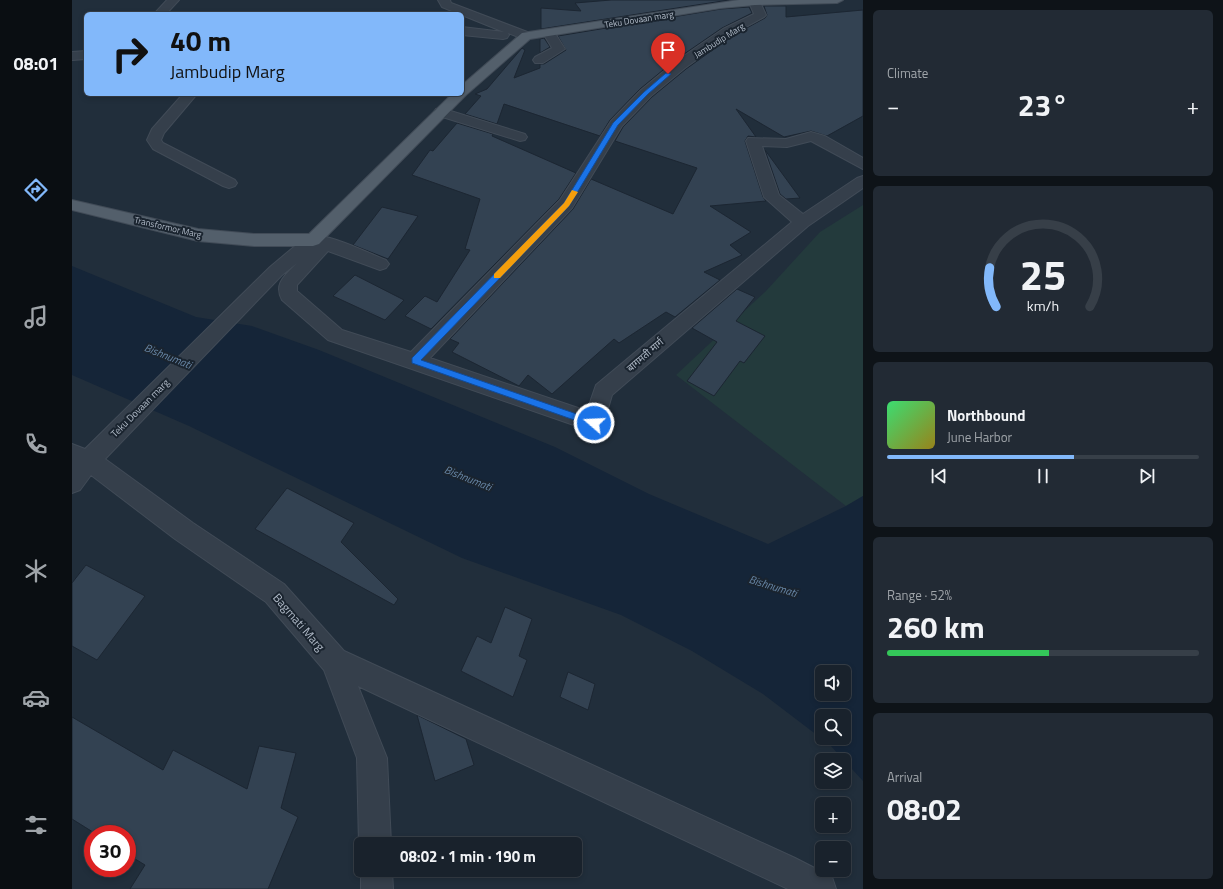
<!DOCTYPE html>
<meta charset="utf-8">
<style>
:root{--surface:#19222c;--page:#222a34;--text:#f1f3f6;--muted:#9fa4a9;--line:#373f48;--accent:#82b8fa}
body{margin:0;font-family:"Titillium Web","Noto Sans Devanagari",sans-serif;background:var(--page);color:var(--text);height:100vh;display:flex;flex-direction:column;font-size:15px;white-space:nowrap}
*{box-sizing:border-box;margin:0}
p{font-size:13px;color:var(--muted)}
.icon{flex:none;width:22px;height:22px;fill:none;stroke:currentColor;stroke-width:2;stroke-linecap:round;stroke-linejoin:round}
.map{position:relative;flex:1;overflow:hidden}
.sheet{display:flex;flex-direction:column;gap:10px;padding:10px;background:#0e1318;width:360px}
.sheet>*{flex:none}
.hud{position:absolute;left:12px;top:12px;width:380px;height:84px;border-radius:6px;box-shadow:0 2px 6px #0003,0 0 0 1px var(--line);background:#82b8fa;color:#111;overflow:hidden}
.fabs{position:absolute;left:743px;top:665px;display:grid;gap:8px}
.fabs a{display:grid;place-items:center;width:36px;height:36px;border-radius:6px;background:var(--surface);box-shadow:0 2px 6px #0003,0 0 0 1px var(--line);font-size:20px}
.speed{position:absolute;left:12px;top:825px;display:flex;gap:8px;font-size:20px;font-weight:700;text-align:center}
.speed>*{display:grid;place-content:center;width:52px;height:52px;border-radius:50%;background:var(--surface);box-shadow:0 2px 6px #0003,0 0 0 1px var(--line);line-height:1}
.speed .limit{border:6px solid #d22;background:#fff;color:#111}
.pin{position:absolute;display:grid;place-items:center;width:34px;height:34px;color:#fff;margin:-41px -17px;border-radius:50% 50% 50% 0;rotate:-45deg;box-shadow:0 0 4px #0007}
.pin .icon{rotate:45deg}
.me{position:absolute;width:44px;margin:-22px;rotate:289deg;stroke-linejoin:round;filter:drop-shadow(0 0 3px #0008)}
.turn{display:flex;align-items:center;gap:14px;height:84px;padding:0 20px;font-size:18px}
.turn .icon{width:52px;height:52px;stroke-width:2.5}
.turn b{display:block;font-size:28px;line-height:34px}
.big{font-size:30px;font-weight:700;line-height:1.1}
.sheet .widget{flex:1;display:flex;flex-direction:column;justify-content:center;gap:6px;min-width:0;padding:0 14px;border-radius:6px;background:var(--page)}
.sheet .dial{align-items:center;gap:0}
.dial svg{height:104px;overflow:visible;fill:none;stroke:var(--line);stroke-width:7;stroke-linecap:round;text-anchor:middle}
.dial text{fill:var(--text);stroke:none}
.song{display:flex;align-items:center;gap:12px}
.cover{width:48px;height:48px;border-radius:6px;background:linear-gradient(135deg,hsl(140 70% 55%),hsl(50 70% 35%))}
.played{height:4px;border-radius:2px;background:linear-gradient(90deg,var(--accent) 60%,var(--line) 60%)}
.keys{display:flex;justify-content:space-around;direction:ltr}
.heat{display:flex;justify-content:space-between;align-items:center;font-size:22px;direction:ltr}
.charge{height:6px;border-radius:3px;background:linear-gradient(90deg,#34c759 52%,var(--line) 0)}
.trip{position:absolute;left:282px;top:837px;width:228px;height:40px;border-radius:6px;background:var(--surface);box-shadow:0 2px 6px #0003,0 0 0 1px var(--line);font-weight:700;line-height:40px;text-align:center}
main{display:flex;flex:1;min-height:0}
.dock{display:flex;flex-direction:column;width:72px;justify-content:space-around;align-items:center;background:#0a0e12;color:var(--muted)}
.dock .icon{width:28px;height:28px}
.dock .on{color:var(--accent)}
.dock b{font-size:18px;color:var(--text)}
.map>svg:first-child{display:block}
</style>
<main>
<nav class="dock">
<b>08:01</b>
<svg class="icon on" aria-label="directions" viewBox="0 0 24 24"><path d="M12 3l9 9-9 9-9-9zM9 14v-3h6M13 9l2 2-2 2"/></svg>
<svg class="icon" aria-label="music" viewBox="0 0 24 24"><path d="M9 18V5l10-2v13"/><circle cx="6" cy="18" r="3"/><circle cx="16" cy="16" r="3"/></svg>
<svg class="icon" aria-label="phone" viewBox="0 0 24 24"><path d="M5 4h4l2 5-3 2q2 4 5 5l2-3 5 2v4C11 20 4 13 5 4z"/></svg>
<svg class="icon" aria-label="climate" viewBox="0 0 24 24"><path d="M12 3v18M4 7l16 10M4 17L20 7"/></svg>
<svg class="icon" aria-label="car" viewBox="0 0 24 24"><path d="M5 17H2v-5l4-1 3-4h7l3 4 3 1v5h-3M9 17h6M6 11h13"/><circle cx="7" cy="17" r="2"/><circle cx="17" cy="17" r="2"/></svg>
<svg class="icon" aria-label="filters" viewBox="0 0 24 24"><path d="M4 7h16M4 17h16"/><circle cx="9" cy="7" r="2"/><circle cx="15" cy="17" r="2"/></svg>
</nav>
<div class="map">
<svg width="791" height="889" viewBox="0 0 791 889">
<rect width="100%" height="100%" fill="#212e3b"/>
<!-- green -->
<polygon fill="#233a3c" points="791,205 791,496 774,506 604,375 694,291 748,232"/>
<!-- water -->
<path fill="#152538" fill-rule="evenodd" d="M0 266 124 317 180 326 247 350 483 447 577 494 696 544 774 506 791 496V781L758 745 691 694 620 651 549 615 390 558 117 426 0 375ZM750 672H772V694H750ZM750 716H772V738H750Z"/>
<!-- building -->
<g fill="#334252" stroke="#1c2632">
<polygon points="539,0 657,0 469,29 469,8 509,11 503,3"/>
<polygon points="692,6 714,6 714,17 791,10 791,116 755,136 739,131 712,137 664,109 684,137 676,136 673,141 691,197 694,201 638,206 679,232 658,245 670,255 632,272 648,280 603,317 594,312 547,343 542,339 480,394 456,375 447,386 380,352 387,343 378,339 501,209 519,179 601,214 625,168 543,141 551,127 580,97 614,69 660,36 693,18 695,15"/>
<polygon points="677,7 680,13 650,28 602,61 568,89 538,120 528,136 432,104 425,124 393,114 409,96 403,94 415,89 450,48 453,50 442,78 468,68 468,64 472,64 494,50 486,36 649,9"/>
<polygon points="472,38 478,47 468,53 468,39"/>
<polygon points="385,123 421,134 420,136 504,173 487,199 359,329 333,316 353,296 365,302 398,250 393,249 408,199 340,175 358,150 361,151"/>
<polygon points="693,150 728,198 714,199 708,194"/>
<polygon points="310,207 346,216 316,259 281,245"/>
<polygon points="283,275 332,300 313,320 261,296"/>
<polygon points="665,289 683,297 664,321 693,336 672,363 668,361 642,396 615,381 645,342 620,328"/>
<polygon points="215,488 282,523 269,542 326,599 322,605 183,529"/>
<polygon points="14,565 73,596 25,660 0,646 0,583"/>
<polygon points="433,607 460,619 447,656 455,660 441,697 389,671 405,636 419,643"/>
<polygon points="496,672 523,684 516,710 488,697"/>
<polygon points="345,715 394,739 402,765 363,781"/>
<polygon points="0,717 91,770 101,750 175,789 187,746 224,753 209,808 226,817 196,889 58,889 73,865 55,854 55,834 24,834 0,819"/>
</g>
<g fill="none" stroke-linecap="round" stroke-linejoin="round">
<defs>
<g id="minor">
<polygon points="95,0 107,0 94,14 82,14"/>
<polygon points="366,0 378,0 379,3 458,33 460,36 454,40 436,33 437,35 435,38 431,39 390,35 390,27 432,32 370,7"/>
<path d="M679 0H687L694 15 692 17 659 35 613 68 579 96 550 126 500 208 358 358 515 411 524 385 720 222 692 197 674 141 676 138 714 139 739 132 753 136 791 158V169L739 141 715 147 690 146 707 195 731 214 785 178 791 176V188L736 226 540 395 530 429 522 432 256 340 210 300C201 283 214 275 225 263L210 275 33 459 121 523 212 584 272 651 723 858 760 877 764 889H716L286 686 315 758 319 844H289V848L287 844 285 758 252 670 194 602 103 539 19 475 8 490 0 493V444L13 449 198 267 235 236C253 231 296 253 314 260L317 264 314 268 308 270 256 251 225 285V291L270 330 339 352 488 200 539 121 569 90 603 62 651 29 682 14 677 2Z"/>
<polygon points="477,29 481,30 493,49 471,63 463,63 461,60 463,57 480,48 471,33"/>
<polygon points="14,51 14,59 0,60 0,52"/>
<polygon points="111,94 125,94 92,133 89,140 91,143 163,180 165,183 163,186 157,188 151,186 81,149 75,140 80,129"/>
<polygon points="369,108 453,134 455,137 453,140 448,141 364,115 362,112 364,109"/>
<polygon points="289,867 289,870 320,870 321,889 289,889"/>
</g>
<polygon id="major" points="667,0 771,0 765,3 683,5 649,8 458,39 394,95 247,244 241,246 182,246 126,241 0,210 0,200 126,229 182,234 237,234 380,94 390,94 390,85 450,33"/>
</defs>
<!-- minor casing -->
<use href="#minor" stroke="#414b57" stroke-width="2"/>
<!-- major casing -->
<use href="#major" stroke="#414b57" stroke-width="2"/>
<!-- minor -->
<use href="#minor" fill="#353f4b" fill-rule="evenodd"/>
<!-- major -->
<use href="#major" fill="#535f6b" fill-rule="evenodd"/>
</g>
<!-- route -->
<polygon fill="#1a73e8" stroke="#114b97" points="594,73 599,74 576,94 546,125 497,206 349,360 525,421 525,426 522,427 340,363 340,358 492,203 541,123 572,92"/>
<!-- slow -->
<polygon fill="#f59e0b" points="500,190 506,192 497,206 428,278 422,278 422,274 492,203"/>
<g text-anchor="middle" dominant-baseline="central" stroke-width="4" stroke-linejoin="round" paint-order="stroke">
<!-- far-street labels -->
<g font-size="9" fill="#b0bac7" stroke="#1a242f">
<text transform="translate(567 19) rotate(-9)">Teku Dovaan marg</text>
<text transform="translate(647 40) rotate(-32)">Jambudip Marg</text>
<text transform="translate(96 227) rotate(13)">Transformor Marg</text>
</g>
<!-- street labels -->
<g font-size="10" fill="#b0bac7" stroke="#1a242f">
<text transform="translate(573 355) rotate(-41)">बागमती मार्ग</text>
<text transform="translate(68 408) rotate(-45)">Teku Dovaan marg</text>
</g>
<!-- water labels -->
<g font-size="11" font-style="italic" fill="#6887a7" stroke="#1a242f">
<text transform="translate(96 356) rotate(22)">Bishnumati</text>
<text transform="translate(396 478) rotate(22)">Bishnumati</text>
<text transform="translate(701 586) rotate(17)">Bishnumati</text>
</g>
<!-- near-street labels -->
<g font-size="12" fill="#b0bac7" stroke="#1a242f">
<text transform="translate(227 622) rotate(49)">Bagmati Marg</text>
</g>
</g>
</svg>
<div class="fabs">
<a><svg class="icon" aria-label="sound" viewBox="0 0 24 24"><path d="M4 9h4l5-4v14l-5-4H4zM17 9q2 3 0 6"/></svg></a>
<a><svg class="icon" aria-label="search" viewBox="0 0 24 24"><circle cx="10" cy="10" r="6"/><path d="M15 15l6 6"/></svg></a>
<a><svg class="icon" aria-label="layers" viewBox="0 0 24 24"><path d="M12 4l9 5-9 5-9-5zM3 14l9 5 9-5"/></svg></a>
<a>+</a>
<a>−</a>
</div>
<div class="speed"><div class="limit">30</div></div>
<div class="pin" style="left:596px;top:74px;background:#d93025"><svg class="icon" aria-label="arrive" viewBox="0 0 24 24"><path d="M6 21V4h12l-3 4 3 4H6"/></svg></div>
<svg class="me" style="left:522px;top:423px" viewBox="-20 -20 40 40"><circle r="17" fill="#1a73e8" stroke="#fff" stroke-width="3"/><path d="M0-11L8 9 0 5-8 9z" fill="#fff"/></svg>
<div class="trip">08:02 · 1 min · 190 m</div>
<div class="hud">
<div class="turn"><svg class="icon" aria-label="right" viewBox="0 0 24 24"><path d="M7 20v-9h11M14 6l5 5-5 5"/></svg><div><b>40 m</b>Jambudip Marg</div></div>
</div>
</div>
<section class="sheet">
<div class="widget"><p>Climate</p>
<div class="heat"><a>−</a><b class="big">23°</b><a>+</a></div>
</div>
<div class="widget dial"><svg viewBox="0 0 100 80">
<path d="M14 69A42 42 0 1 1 86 69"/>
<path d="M14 69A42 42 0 0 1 9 39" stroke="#82b8fa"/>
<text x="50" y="56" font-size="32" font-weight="700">25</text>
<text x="50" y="72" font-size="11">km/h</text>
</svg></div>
<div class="widget">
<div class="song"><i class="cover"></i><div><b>Northbound</b><p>June Harbor</p></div></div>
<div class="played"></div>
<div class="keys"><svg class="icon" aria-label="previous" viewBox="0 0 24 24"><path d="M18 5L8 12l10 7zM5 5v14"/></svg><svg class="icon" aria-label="pause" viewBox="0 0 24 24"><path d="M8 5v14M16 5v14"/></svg><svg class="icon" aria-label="next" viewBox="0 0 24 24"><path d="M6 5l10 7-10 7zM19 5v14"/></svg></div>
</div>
<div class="widget"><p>Range · 52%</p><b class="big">260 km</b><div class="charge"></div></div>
<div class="widget"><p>Arrival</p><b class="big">08:02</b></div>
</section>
</main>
